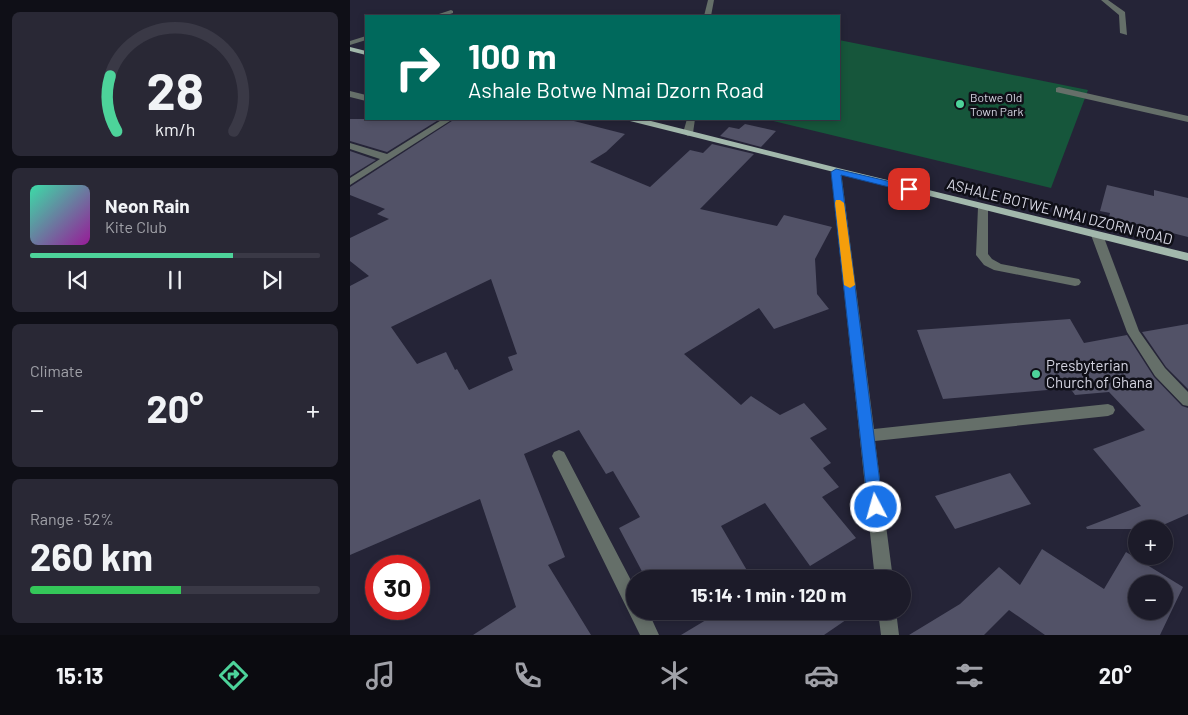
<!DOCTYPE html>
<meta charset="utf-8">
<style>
:root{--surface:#1c1b29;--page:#292835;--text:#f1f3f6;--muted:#a0a1a8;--line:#3a3946;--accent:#4dd39a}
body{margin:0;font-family:Barlow,sans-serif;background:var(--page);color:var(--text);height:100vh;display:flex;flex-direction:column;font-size:19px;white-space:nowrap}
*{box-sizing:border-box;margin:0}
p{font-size:16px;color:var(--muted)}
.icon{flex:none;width:28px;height:28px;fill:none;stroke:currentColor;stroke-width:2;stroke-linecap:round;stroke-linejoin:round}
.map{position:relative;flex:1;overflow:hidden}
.side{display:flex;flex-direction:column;gap:12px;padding:12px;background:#0f0f17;width:350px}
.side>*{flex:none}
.guide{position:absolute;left:15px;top:15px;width:475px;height:105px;border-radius:0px;box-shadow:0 2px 8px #0003,0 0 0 1px var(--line);background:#00695c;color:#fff;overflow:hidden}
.controls{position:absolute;left:778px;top:520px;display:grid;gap:10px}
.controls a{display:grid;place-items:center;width:45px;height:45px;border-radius:50%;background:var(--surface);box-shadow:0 2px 8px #0003,0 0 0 1px var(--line);font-size:25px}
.speed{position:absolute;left:15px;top:555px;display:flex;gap:10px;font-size:25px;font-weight:700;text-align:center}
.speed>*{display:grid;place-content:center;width:65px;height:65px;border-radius:50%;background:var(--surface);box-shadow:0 2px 8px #0003,0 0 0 1px var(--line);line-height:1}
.speed .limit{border:8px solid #d22;background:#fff;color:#111}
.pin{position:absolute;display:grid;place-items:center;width:42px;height:42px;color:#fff;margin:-21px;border-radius:10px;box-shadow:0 2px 8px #0006}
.me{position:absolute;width:55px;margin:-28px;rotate:354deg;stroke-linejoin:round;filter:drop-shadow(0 0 4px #0008)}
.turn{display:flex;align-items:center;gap:18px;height:105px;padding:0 20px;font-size:22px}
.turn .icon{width:65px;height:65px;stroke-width:2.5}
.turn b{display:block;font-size:35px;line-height:42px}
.big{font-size:38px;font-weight:700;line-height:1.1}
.side .tile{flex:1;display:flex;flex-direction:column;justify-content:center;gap:8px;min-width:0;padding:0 18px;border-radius:8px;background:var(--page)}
.side .dial{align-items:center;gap:0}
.dial svg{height:130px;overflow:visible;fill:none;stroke:var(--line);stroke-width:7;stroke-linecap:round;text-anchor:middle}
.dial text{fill:var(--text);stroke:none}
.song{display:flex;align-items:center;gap:15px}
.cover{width:60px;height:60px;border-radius:8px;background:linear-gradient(135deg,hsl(160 70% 55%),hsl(300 70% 35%))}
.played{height:5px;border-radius:2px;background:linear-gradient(90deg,var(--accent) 70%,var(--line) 70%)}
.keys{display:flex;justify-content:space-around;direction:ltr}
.heat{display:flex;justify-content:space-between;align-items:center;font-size:28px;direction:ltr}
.charge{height:8px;border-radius:4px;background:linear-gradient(90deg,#34c759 52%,var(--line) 0)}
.trip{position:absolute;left:276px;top:570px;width:285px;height:50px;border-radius:25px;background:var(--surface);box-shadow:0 2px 8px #0003,0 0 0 1px var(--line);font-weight:700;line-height:50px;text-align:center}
.tabs{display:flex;height:80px;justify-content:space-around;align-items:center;background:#0b0b10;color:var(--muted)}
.tabs .icon{width:35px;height:35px}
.tabs .on{color:var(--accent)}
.tabs b{font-size:22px;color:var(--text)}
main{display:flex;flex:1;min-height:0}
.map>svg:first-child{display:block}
</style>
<main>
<section class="side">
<div class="tile dial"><svg viewBox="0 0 100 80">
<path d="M14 69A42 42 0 1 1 86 69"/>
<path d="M14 69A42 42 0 0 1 10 35" stroke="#4dd39a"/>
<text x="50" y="56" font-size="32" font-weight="700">28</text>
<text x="50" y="72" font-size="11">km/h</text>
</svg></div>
<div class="tile">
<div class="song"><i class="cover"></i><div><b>Neon Rain</b><p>Kite Club</p></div></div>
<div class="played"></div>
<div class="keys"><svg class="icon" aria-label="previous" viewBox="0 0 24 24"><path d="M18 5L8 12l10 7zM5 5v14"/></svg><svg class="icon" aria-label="pause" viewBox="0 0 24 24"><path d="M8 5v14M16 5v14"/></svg><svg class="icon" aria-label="next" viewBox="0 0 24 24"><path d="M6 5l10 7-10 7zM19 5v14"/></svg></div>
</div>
<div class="tile"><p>Climate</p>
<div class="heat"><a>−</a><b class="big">20°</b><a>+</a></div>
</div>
<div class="tile"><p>Range · 52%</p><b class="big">260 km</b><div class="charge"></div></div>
</section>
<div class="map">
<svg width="838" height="635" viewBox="0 0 838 635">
<rect width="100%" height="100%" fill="#252437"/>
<!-- green -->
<polygon fill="#16563b" points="489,40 738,90 701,188 415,119 489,119"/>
<!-- building -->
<g fill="#525267" fill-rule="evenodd">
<polygon points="0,119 90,119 37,152 0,141"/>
<path d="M105 119H216L275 134 256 152 240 162 300 187 340 150 353 153 362 144 404 154 350 209 427 226 434 215 482 227 465 259 467 294 479 309 424 329 409 308 334 354 391 405 401 396 430 415 454 403 477 429 460 438 481 463 473 468 489 487 472 497 506 538 460 566 415 503 371 526 402 579H296L269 528 290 517 263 471 256 474 229 430 174 454 215 557 198 565 241 635H123L166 607 130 499 0 555V286L19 276 0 261V238L39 219 27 214 35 209 0 195V187ZM141 279 167 354 158 357 163 370 119 390 107 369 105 370 96 352 67 364 41 327Z"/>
<polygon points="395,124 426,131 411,147 370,136 379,127 389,129"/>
<polygon points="0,151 26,160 0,176"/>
<polygon points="757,185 804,196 804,190 838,198 838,237 759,217 760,213 750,211"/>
<polygon points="720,319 734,343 777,335 804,377 832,406 838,408 838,514 804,529 737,529 736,527 791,506 743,449 795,430 759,392 725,395 720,388 593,399 567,330"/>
<polygon points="838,324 838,389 816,367 792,332"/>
<polygon points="660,473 681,504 605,529 585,496"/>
<path d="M692 549 754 589 776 552 833 587 810 635H695L659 610 634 635H559L610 604 649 567 670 585ZM786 584H814V611H786Z"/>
<polygon points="371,611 509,611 474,635 331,635"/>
</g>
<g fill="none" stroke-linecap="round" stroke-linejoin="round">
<!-- minor -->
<g fill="#656f69" fill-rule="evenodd">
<polygon points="358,0 364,0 361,16 354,16"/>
<polygon points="751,0 758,0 775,12 777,35 770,33 769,15"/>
<polygon points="101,10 103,11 103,13 94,16 83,16"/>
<polygon points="16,36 16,40 0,45 0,41"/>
<polygon points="709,87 838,116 838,122 706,92 706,88"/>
<polygon points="0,91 16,95 16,101 0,97"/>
<polygon points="93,119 103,119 0,185 0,178 30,159 0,149 0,143 37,154"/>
<polygon points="337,119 345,119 343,133 338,136 333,133"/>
<polygon points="486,168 491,171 524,429 758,404 763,406 765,410 763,414 758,416 525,441 543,579 525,579 481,171"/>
<polygon points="633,204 638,207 638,254 642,259 651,264 729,279 731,282 729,285 725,286 644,270 634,265 626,255 628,207"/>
<polygon points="747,232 753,235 789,331 815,368 838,392 838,406 833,405 805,376 777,332 741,235"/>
<polygon points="209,450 214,452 285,588 285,611 298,611 309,635 290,635 202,456 204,452"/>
<polygon points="528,611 546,611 549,635 531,635"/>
</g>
<!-- major -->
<g fill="#a2b8ac" fill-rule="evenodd">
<polygon points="0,47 16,51 16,55 0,51"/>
<polygon points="279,119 293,119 488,168 838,253 838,261 280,121"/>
</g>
</g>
<!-- route -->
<polygon fill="#1a73e8" stroke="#114b97" points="486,169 563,187 564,189 559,192 491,175 533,507 531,512 526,514 521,512 518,507 481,172"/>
<!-- slow -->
<polygon fill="#f59e0b" points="486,200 490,200 494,203 505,285 500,288 494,285 485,203"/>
<!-- markers -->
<g fill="#4dd39a" stroke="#0f0f17" stroke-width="2">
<circle cx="610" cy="104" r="5"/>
<circle cx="686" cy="374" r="5"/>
</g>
<g text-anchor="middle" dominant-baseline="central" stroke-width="5" stroke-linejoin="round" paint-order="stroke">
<!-- far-poi labels -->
<g font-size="12" fill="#d4d4e1" stroke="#0f0f17" text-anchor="start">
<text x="620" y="97">Botwe Old<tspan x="620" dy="14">Town Park</tspan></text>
</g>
<!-- street labels -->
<g font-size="15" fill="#d4d4e1" stroke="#0f0f17">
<text transform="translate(710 211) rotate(14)">ASHALE BOTWE NMAI DZORN ROAD</text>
</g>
<!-- poi labels -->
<g font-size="15" fill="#d4d4e1" stroke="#0f0f17" text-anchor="start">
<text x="696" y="365">Presbyterian<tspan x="696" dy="17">Church of Ghana</tspan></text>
</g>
</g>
</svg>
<div class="controls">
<a>+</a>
<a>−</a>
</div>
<div class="speed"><div class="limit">30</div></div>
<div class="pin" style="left:559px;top:189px;background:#d93025"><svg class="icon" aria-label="arrive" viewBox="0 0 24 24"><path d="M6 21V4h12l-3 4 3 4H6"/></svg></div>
<svg class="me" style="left:526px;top:507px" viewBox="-20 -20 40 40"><circle r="17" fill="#1a73e8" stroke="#fff" stroke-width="3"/><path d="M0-11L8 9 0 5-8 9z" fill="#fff"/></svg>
<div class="trip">15:14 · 1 min · 120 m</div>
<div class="guide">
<div class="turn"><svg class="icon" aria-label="right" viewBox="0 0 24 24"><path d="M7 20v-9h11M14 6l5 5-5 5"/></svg><div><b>100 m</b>Ashale Botwe Nmai Dzorn Road</div></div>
</div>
</div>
</main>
<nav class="tabs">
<b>15:13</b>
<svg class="icon on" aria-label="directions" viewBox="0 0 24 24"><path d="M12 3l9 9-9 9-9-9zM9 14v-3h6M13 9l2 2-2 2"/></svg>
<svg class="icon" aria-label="music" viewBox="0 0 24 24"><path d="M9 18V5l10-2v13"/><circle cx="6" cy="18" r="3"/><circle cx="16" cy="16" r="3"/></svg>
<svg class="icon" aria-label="phone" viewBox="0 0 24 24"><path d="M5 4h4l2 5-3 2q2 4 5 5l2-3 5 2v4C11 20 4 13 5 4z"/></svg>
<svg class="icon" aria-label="climate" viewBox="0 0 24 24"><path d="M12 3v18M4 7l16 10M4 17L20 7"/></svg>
<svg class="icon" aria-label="car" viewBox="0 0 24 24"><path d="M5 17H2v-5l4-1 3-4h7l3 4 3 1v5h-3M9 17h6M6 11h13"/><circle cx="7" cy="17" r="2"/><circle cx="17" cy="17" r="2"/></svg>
<svg class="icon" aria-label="filters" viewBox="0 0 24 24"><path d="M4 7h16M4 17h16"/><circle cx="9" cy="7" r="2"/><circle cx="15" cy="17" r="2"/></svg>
<b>20°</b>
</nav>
